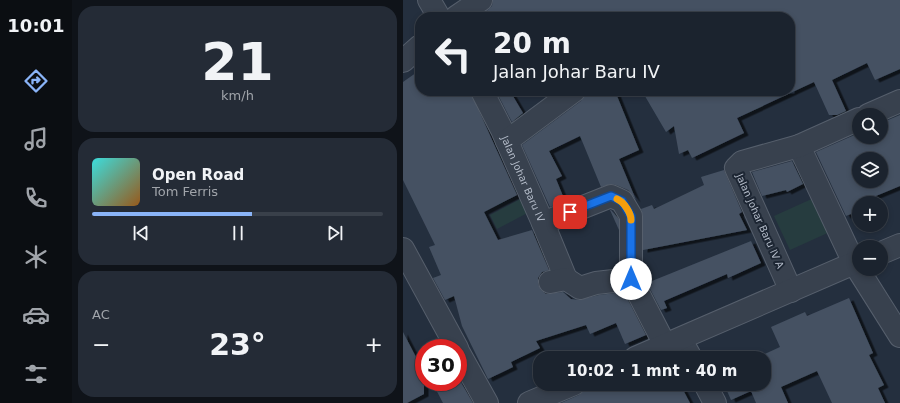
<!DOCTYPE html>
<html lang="id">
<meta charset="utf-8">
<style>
:root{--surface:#1b232e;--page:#242b36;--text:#f1f3f6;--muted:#a0a4aa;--line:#39404a;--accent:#8ab4f8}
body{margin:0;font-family:"DejaVu Sans",sans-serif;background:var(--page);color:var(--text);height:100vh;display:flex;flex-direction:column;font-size:15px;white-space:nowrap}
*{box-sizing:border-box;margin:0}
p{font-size:13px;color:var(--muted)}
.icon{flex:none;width:22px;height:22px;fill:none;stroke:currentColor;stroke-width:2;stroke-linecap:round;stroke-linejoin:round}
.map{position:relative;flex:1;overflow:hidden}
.side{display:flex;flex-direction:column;gap:6px;padding:6px;background:#0f1319;width:331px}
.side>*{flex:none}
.guide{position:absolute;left:12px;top:12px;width:380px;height:84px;border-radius:16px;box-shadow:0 2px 6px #0003,0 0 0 1px var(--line);background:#1b232e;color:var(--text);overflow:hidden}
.tools{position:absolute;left:449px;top:108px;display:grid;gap:8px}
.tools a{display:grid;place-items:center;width:36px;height:36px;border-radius:50%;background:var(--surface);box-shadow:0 2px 6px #0003,0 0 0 1px var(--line);font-size:20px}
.speed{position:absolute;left:12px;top:339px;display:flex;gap:8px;font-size:20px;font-weight:700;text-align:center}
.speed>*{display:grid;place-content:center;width:52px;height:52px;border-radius:50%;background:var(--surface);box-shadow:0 2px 6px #0003,0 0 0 1px var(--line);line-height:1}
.speed .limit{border:6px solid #d22;background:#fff;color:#111}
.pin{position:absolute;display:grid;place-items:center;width:34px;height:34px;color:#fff;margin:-17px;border-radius:8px;box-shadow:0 2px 6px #0006}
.me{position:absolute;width:44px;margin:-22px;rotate:0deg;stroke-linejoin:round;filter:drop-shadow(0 0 3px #0008)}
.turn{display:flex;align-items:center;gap:14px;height:84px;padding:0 12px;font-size:18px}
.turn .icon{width:52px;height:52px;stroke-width:2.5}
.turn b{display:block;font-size:28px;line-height:34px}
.big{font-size:30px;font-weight:800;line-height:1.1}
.side .tile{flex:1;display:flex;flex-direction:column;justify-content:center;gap:6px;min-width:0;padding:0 14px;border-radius:16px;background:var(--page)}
.side .dial{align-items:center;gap:0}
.dial b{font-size:52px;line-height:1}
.song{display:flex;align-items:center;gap:12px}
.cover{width:48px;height:48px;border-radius:6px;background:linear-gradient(135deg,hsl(180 70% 55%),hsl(30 70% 35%))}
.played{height:4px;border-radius:2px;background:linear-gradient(90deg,var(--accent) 55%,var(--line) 55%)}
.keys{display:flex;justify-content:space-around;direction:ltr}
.heat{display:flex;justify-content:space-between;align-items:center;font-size:22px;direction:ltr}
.trip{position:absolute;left:130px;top:351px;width:238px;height:40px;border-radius:16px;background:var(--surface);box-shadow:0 2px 6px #0003,0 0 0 1px var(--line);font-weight:800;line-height:40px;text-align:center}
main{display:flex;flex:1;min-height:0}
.dock{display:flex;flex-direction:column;width:72px;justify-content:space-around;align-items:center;background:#0b0e12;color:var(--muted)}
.dock .icon{width:28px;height:28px}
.dock .active{color:var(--accent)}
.dock b{font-size:18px;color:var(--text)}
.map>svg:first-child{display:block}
</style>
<main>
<nav class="dock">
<b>10:01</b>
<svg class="icon active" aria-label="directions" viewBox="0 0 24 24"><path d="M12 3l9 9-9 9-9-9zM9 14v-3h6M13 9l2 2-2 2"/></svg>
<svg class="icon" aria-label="music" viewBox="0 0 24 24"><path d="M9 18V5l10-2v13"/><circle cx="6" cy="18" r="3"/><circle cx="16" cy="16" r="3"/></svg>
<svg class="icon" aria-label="phone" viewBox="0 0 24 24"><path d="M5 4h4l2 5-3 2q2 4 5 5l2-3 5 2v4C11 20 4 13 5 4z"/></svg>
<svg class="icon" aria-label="climate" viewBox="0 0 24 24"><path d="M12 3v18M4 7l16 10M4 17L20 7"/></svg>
<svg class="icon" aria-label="car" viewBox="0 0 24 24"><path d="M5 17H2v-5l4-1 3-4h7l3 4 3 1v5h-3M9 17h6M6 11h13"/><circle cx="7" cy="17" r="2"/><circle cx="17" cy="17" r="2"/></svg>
<svg class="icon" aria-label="filters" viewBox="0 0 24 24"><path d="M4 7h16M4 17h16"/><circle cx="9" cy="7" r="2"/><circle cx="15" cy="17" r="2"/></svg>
</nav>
<section class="side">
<div class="tile dial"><b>21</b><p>km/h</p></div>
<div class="tile">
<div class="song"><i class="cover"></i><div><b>Open Road</b><p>Tom Ferris</p></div></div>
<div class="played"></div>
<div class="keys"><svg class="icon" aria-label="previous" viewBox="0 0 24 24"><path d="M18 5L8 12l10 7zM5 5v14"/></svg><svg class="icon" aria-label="pause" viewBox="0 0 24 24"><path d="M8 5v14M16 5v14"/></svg><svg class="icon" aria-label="next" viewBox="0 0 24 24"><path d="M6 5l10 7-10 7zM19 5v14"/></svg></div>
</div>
<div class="tile"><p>AC</p>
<div class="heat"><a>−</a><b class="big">23°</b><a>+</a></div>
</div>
</section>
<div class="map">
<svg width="497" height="403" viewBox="0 0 497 403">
<defs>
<filter id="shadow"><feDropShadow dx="4.5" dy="2.5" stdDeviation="0" flood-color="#0009"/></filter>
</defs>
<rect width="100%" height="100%" fill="#242f3e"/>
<!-- green -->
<g fill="#263c3f">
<polygon points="123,196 130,210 94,229 87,215"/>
<polygon points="413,197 429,231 387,250 371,216"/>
</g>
<!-- building -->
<g fill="#455162" fill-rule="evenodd" filter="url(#shadow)">
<polygon points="90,0 497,0 497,69 472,80 464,63 429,80 443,111 434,115 426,115 411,82 334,118 341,133 289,158 285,150 276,154 271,126 263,132 239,91 387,91 387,17 75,17 85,10 89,6"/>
<polygon points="17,70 17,91 67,91 114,195 81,212 95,240 129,230 146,270 139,272 135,278 135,284 138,290 143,294 160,292 168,299 176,300 196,295 221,292 243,335 222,344 213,323 187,334 183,325 133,341 137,348 108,362 110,367 85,379 59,326 51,296 42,300 30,278 38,275 26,247 32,245 0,180 0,82"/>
<polygon points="93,91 107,91 120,113 109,122"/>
<polygon points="183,91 212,91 236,150 216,159 233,200 225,190 213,185 208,184 198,187 177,136 146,151 159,176 153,179 162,201 147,207 119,145 178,101"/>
<path d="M497 115V186L456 203 451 206 453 212 443 216 413 152 456 133V137H478V123ZM456 159H478V181H456Z"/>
<polygon points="389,161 400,184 384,192 383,190 359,196 349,172"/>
<polygon points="321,170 339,212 336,214 344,230 240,250 240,216 238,209 249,205 251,209 301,185 298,177"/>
<polygon points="208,210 216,219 216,230 207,210"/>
<polygon points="348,241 358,263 325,278 324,274 261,301 264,308 258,310 244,283"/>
<polygon points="446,298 470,353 466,355 481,385 475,388 482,403 429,403 414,371 378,387 385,403 353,403 348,391 328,400 321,384 361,384 361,358 353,358 377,347 368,327 402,312 404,316"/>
<polygon points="0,332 14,359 21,355 21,394 4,403 0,403"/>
<polygon points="56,379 70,403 40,403 29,382 55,382"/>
<polygon points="183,384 228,384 232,392 247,384 277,384 287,403 158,403 176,395 181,391"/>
</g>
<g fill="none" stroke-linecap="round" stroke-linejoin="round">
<defs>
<g id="street">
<polyline points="26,0 36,17"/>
<polyline points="53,17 78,0"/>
<polyline points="0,61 17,46"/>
<path id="s1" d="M79 91 99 130 140 223 208 196 219 201 228 216V279L262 345"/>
<polyline points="465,115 497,101"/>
<polyline points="104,141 171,91"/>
<polyline points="396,146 451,263 497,336"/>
<polyline points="140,223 163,279"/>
<polyline points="0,249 54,348"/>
<polyline points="478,253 497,245"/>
<polyline points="147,282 163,279 177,288 193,283 228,279"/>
<polyline points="388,291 333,168 339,162 396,146 456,119"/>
<polyline points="278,340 288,358"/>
<polyline points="55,351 84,403"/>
<polyline points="232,358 456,261"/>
<polyline points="302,384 312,403"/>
<polyline points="126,403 171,384"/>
</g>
</defs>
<!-- street casing -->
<use href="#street" stroke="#565f6c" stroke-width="24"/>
<!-- street -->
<use href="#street" stroke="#38414e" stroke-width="22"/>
</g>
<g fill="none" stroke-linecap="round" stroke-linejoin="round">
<defs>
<polyline id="route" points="167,212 208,196 219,201 228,216 228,279"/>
</defs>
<!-- route casing -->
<use href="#route" stroke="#114b97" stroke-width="10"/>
<!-- route -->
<use href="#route" stroke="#1a73e8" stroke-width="7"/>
<!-- slow -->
<path stroke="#f59e0b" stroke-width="7" d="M214 199C221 202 228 213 228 220"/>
</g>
<g text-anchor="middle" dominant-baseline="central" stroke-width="4" stroke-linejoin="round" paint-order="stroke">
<!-- street labels -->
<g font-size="10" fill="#b4bcc9" stroke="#1d2633">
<text stroke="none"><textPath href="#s1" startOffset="97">Jalan Johar Baru IV</textPath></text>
<text transform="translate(357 221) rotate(66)">Jalan Johar Baru IV A</text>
</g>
</g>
</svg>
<div class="tools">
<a><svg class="icon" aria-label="search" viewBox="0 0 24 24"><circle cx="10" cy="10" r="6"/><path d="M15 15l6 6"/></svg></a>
<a><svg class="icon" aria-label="layers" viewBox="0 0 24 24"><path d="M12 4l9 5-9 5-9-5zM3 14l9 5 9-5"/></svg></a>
<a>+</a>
<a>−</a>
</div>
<div class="speed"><div class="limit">30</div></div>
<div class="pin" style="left:167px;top:212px;background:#d93025"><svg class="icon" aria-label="arrive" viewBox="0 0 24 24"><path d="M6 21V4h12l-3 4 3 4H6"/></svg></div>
<svg class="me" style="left:228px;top:279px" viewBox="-20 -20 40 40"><circle r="19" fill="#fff"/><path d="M0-13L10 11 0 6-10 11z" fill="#1a73e8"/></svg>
<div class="trip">10:02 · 1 mnt · 40 m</div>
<div class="guide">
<div class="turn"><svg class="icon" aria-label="left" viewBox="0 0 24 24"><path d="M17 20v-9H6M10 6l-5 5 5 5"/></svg><div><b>20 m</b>Jalan Johar Baru IV</div></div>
</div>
</div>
</main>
